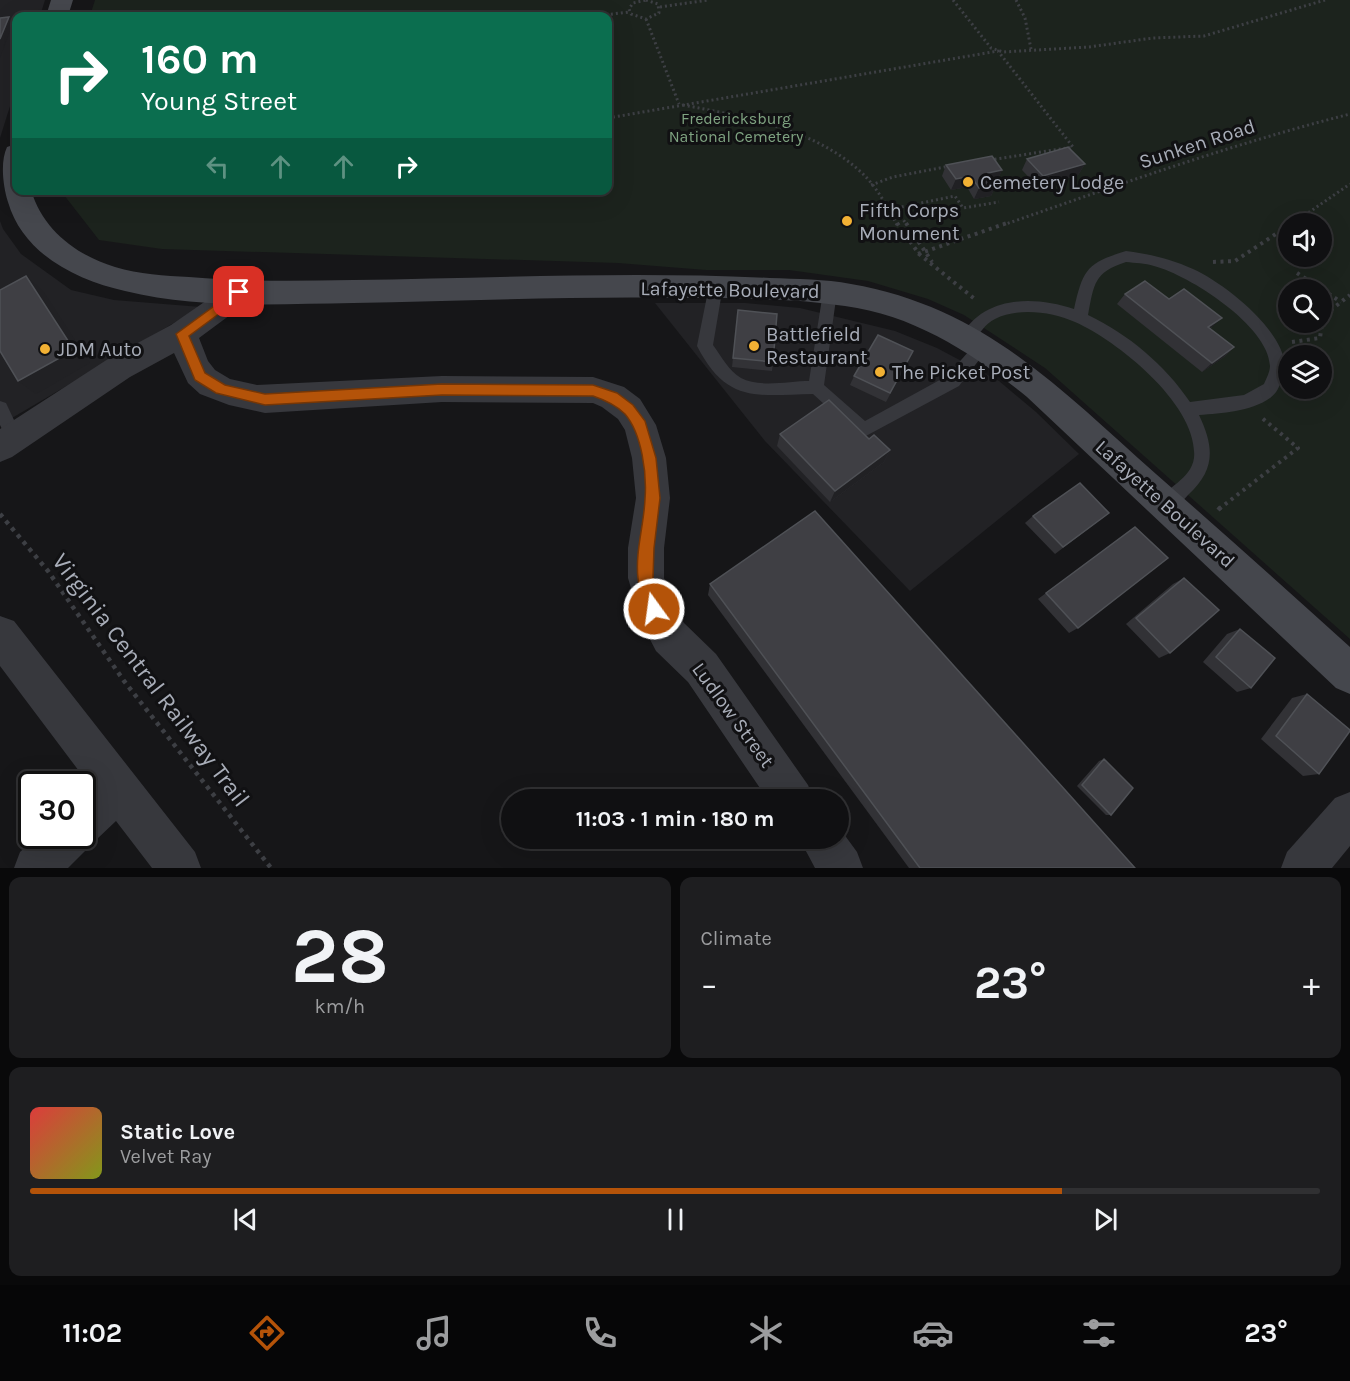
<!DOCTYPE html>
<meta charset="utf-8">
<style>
:root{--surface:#101012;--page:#1e1e20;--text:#f1f3f6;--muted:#9c9d9f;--line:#303032;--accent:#b45309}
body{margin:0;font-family:Karla,sans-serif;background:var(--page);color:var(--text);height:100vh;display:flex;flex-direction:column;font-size:22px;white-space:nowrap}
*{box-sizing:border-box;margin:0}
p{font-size:20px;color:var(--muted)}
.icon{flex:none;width:33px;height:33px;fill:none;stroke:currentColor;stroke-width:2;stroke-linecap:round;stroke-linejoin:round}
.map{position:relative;height:868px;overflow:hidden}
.drawer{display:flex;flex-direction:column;gap:9px;padding:9px;background:#09090a;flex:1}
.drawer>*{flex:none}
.guide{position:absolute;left:12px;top:12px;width:600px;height:183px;border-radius:12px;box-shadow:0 6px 24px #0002,0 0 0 2px var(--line);background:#0b6e4f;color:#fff;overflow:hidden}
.fabs{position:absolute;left:1278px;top:213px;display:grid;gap:12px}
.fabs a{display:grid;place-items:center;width:54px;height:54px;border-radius:50%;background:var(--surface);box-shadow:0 6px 24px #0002,0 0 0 2px var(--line);font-size:30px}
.speed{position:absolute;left:18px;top:771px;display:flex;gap:12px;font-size:30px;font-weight:700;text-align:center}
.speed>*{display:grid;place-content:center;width:78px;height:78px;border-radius:50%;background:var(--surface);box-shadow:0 6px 24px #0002,0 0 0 2px var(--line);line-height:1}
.speed .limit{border:3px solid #111;border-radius:9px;background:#fff;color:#111}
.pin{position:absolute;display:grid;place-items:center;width:51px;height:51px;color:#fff;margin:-26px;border-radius:12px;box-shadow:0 3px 9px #0006}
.me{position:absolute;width:66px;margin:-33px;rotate:346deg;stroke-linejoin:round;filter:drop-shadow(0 0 4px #0008)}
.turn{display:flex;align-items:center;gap:21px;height:126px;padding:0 30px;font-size:27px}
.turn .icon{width:78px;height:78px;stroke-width:2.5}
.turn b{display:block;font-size:42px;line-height:51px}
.lanes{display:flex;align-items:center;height:57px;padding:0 30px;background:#0003;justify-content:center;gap:30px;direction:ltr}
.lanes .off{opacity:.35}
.big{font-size:45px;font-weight:700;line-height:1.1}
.drawer .tile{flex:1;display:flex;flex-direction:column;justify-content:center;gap:9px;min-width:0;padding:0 21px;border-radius:12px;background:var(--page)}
.drawer .dial{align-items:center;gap:0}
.dial b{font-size:78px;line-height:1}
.song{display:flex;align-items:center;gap:18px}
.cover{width:72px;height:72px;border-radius:9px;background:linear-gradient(135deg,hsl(0 70% 55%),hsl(70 70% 35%))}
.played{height:6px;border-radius:3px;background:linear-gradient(90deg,var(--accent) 80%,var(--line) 80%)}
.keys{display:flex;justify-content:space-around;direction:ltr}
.heat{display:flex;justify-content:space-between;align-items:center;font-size:33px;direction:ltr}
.drawer .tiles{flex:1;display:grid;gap:9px;grid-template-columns:1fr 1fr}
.tile:last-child{grid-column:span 2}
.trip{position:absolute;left:501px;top:789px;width:348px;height:60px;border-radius:30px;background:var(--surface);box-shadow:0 6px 24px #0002,0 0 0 2px var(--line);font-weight:700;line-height:60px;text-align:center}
.dock{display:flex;height:96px;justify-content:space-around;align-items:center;background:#060607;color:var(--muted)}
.dock .icon{width:42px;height:42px}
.dock .on{color:var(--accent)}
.dock b{font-size:27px;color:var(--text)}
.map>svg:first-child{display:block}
</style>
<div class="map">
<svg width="1350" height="868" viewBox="0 0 1350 868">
<rect width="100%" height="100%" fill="#161618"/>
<!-- built -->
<g fill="#222225">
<polygon points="0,0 45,0 40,16 16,16 16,87 0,138"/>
<polygon points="0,221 3,229 21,254 71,290 114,300 201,307 0,425"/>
<polygon points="655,303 745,303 800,308 895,331 937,348 999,381 1036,412 1079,454 910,591 765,441"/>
</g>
<!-- green -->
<path fill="#1c231d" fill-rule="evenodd" d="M95 0H1350V639L1045 368 964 315 928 299 868 281 789 270H706L618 263 162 249 99 240 64 195 63 191 608 190V16H90ZM1288 224H1322V256H1288ZM1288 290H1322V322H1288ZM1288 356H1322V388H1288Z"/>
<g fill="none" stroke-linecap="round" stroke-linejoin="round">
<!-- path-far2 -->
<g stroke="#3d3f44" stroke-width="3" stroke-dasharray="2 3" stroke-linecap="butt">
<polygon points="646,0 658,4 659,13 646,19 631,14 629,9 633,3"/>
<polyline points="953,0 991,48 1003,52 1089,47 1153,38 1204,36 1325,0"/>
<polyline points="1016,0 1025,18 1031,49"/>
<polyline points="660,7 708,0"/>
<polyline points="596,16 629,12"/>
<polyline points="646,19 679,104"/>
<path d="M683 105C746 117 817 129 864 175 878 189 888 208 897 225"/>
<polyline points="608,118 998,51 1073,147 990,160"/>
<polyline points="871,185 893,177 950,166"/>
<polyline points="895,208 907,225"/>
<polyline points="887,210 955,196 963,208 999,202"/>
<polyline points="1292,224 1350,184"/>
<path d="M1003 225C1118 185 1232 144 1350 114"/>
</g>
<!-- path-far1 -->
<g stroke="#3d3f44" stroke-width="4" stroke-dasharray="3 4.5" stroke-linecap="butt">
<polyline points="897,223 919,254 976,300"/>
<polyline points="906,223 932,262"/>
<polyline points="918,254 1007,223"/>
<polyline points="1213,262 1235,261 1288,226"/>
<polyline points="1297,273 1341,302"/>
<polyline points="1292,342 1320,338 1323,316 1350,295"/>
<polyline points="1219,509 1298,448 1262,418"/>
</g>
<!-- path -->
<g stroke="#3d3f44" stroke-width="4.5" stroke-dasharray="4 5" stroke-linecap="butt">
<polyline points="1218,510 1221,507"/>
<polyline points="0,514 48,571 124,681 271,868"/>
</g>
<!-- service -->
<g fill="#37383d" fill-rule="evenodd">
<path d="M1126 251C1150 254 1171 259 1193 269 1224 283 1283 329 1285 366 1286 370 1283 376 1282 379 1279 387 1277 393 1270 398 1250 412 1222 413 1199 415 1214 447 1216 469 1188 495 1182 502 1175 509 1166 512L1160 510 1157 504C1165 487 1191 480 1194 458 1199 406 1118 341 1075 322 1053 312 1018 307 995 319 985 324 979 334 973 342H963L960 338C983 295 1034 296 1074 309 1083 269 1087 263 1126 251ZM1126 262C1135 263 1145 263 1154 266 1189 275 1269 326 1270 366 1270 372 1266 379 1264 384L1244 395 1190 402C1165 365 1128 334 1088 315 1094 284 1094 272 1126 262Z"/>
<path d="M716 280 721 282 723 286 713 345C721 356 729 371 741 378 759 388 790 381 809 381L823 292 825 288H835L837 292 824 385 865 421 947 376 976 343 981 341 986 343 989 347 959 386 864 437 858 435 813 394C756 395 727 404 697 346L709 286 711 282Z"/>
<polygon points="0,401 6,403 22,437 20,442 14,444 8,442 0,425"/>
</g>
<!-- minor -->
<g fill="#37383d" fill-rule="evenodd">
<polygon points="239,282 249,285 254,293 249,301 199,338 208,361 215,370 230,379 257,385 442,376 593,377 624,387 640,399 656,425 666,458 670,498 664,548 664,578 671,602 684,623 716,654 808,785 814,800 768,800 688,682 656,651 641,622 628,578 628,548 636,498 632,458 625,430 618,419 602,407 593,403 442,402 265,413 229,405 200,394 188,383 174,353 130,377 12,457 0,462 0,429 108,359 171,325 229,285"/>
<polygon points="0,616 14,621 195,852 201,868 152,868 116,821 97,839 89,843 85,851 68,868 14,868 20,852 39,836 82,836 82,795 91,787 0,666"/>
<polygon points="1350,792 1350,846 1332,868 1281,868 1287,852 1335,798"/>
<polygon points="838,826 857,852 863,868 815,868 799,838 838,838"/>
</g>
<!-- secondary -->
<g fill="#45474d" fill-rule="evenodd">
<polygon points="51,0 73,0 68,16 46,16"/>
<path d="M16 144V190H31C43 230 76 255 115 267 139 274 165 276 189 277 244 282 298 281 353 280 492 278 631 271 770 278 797 279 825 279 851 284 984 307 1060 389 1156 474 1221 531 1286 589 1350 647V694L1336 688 1027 397C974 354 914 315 845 306 793 298 738 298 685 298 575 296 464 301 353 303 278 304 198 309 125 291 76 280 23 254 8 202 3 186 0 162 7 147Z"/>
</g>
</g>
<!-- wall -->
<g fill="#323236">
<polygon points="1027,159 1085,164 1078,175 1038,187 1022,170"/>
<polygon points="946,165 1002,170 997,181 994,182 996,185 991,196 974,199 967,187 951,190 942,176"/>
<polygon points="1125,294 1169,299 1212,327 1210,329 1234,347 1224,357 1202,372 1117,304"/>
<polygon points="738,310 773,362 772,371 732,367"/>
<polygon points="913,351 886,402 850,385 854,376"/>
<polygon points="780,434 869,439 890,450 884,462 830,502 777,446"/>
<polygon points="1109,513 1055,554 1025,523 1033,516"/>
<polygon points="1135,527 1078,628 1069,633 1038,599"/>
<polygon points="1184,578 1170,653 1159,658 1126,624 1173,584"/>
<polygon points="710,584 1135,868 909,868 708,595"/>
<polygon points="1240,629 1251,688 1237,692 1203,662 1227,634"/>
<polygon points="1307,694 1319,774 1303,776 1261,739 1292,698"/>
<polygon points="1104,759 1111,815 1106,815 1077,786 1099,761"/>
</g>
<!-- shaded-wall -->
<g fill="#212124">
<polygon points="9,17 13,23 0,58 0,39"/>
<polygon points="1085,164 1078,175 1038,187 1043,176"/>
<polygon points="1002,170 997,181 983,184 988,173"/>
<polygon points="971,176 967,187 951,190 956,179"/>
<polygon points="996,185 991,196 974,199 979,188"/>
<polygon points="26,276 43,291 90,363 36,394 18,381"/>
<polygon points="1222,318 1212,327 1199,337 1208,327"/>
<polygon points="1234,347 1224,357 1202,372 1212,363"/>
<polygon points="890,450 884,462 830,502 835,491"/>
</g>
<!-- building -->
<g fill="#3f3f44" stroke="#4f5156" stroke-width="1.5">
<polygon points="9,17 0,39 0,18"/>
<polygon points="1068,147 1085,164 1043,176 1027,159"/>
<polygon points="992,156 1002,170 988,173 996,185 979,188 971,176 956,179 946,165"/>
<polygon points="26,276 74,350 18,381 0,351 0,290"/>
<polygon points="1145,281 1169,299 1184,289 1222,318 1208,327 1234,347 1212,363 1125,294"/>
<polygon points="738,310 777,314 773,362 733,358"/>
<polygon points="878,335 913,351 890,393 854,376"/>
<polygon points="829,400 869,439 874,435 890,450 835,491 780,434"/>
<polygon points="1080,483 1109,513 1063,547 1033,516"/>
<polygon points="815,511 1135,868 920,868 710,584"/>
<polygon points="1135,527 1168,558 1078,628 1046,593"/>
<polygon points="1184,578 1219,610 1170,653 1136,618"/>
<polygon points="1240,629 1275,658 1251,688 1216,657"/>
<polygon points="1307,694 1350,730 1350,731 1319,774 1276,736"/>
<polygon points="1104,759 1133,788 1111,815 1082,785"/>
</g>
<!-- route -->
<path fill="#b45309" stroke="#753606" stroke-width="1.5" d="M239 288 245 292 243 296 189 336 205 373 225 385 265 394 442 384 593 385 617 393 633 405 645 421 656 458 660 498 654 548 653 578 661 609 659 614 654 616 648 614C644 603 639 589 638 578 635 552 644 525 645 499 647 474 642 434 625 414 616 405 605 400 593 396L442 395 265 405 216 393 195 380 176 334Z"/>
<!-- markers -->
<g fill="#f2b134" stroke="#111113" stroke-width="2">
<circle cx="968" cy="182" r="6"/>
<circle cx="847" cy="221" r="6"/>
<circle cx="754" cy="346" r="6"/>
<circle cx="45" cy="349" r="6"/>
<circle cx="880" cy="372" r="6"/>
</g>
<g text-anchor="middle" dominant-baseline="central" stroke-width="6" stroke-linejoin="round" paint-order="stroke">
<!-- far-park labels -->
<g font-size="16" fill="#7fa381" stroke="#111113">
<text x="736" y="118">Fredericksburg<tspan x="736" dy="18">National Cemetery</tspan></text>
</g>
<!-- street labels -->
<g font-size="20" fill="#a8adb8" stroke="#111113">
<text transform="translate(1197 144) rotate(-18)">Sunken Road</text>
<text transform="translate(730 290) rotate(1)">Lafayette Boulevard</text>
<text transform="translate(1165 504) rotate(42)">Lafayette Boulevard</text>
<text transform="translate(733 715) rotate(54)">Ludlow Street</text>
</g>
<!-- poi labels -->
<g font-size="20" fill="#a8adb8" stroke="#111113" text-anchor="start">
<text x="980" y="182">Cemetery Lodge</text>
<text x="859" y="210">Fifth Corps<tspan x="859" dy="23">Monument</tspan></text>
<text x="766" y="334">Battlefield<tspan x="766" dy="23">Restaurant</tspan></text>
<text x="57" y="349">JDM Auto</text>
<text x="892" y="372">The Picket Post</text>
</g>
<!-- near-street labels -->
<g font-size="24" fill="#a8adb8" stroke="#111113">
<text transform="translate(151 680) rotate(53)">Virginia Central Railway Trail</text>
</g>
</g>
</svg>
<div class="fabs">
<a><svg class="icon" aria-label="sound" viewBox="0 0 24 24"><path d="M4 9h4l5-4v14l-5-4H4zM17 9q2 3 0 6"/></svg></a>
<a><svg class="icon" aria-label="search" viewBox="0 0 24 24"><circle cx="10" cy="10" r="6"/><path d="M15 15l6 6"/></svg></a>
<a><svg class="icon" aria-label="layers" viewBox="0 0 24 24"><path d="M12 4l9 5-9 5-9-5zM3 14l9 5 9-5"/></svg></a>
</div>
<div class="speed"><div class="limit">30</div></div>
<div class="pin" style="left:239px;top:292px;background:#d93025"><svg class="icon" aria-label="arrive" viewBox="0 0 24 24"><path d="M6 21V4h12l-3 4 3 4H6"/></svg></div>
<svg class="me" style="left:654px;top:609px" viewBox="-20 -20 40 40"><circle r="17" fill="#b45309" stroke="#fff" stroke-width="3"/><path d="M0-11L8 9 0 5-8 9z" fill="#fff"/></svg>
<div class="trip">11:03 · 1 min · 180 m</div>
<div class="guide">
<div class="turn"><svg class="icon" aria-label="right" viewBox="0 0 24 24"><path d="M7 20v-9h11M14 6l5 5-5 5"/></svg><div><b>160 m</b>Young Street</div></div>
<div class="lanes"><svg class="icon off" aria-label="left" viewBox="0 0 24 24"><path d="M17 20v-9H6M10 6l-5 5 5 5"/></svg><svg class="icon off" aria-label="ahead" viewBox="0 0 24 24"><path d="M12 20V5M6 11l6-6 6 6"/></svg><svg class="icon off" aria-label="ahead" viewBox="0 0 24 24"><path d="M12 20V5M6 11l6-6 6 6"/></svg><svg class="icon" aria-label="right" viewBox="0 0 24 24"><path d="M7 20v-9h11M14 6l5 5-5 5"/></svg></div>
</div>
</div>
<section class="drawer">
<div class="tiles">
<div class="tile dial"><b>28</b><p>km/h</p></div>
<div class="tile"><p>Climate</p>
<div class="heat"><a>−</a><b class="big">23°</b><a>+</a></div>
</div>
<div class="tile">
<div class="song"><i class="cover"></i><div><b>Static Love</b><p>Velvet Ray</p></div></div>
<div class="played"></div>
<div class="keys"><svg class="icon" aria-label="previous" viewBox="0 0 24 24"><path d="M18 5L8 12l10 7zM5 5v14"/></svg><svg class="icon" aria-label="pause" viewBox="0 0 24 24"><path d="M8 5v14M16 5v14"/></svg><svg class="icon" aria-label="next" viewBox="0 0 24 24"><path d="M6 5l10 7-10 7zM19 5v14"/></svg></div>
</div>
</div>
</section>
<nav class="dock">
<b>11:02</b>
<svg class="icon on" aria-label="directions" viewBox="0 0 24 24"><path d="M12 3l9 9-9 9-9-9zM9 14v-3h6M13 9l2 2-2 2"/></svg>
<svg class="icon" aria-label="music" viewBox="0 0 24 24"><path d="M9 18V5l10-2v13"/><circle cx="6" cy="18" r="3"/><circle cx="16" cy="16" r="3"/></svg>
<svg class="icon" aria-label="phone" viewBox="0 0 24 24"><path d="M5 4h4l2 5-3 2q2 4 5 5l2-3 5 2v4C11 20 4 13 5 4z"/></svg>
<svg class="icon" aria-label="climate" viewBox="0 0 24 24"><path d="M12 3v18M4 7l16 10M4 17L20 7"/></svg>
<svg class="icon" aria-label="car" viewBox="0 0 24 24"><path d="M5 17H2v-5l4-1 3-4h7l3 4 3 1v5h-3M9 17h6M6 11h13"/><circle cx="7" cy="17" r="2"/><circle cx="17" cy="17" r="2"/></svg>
<svg class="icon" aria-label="filters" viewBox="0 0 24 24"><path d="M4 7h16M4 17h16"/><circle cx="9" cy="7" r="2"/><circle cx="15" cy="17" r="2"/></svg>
<b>23°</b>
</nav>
